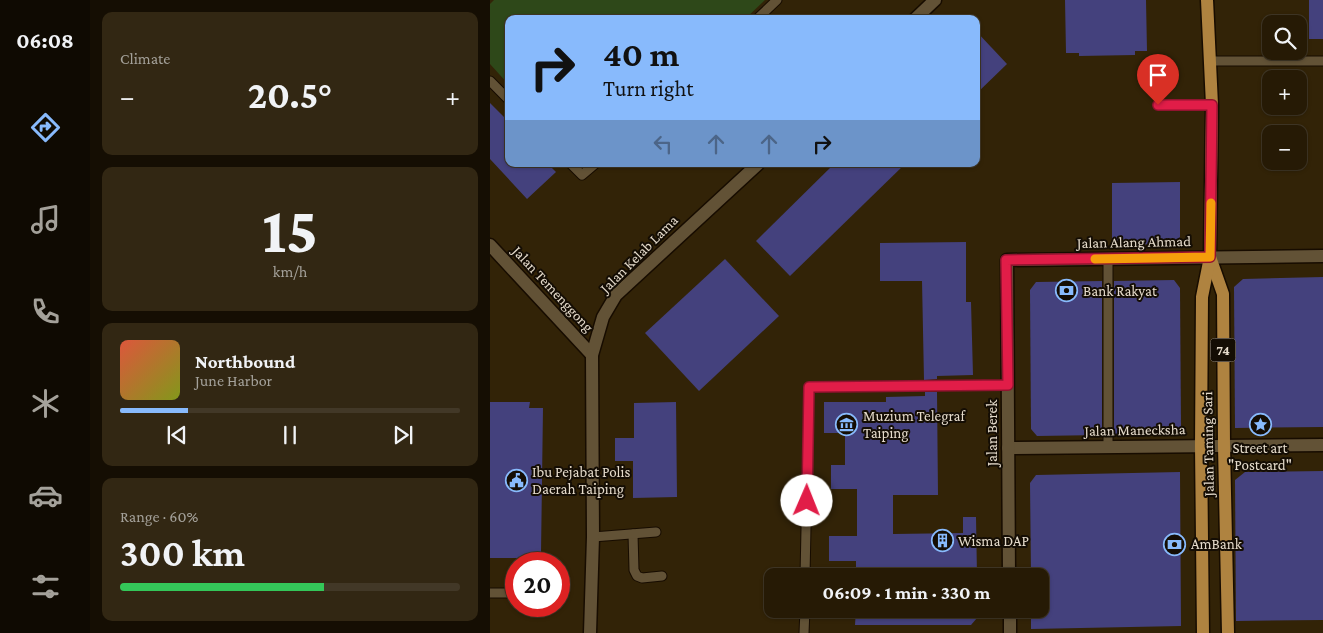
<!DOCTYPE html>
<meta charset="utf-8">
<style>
:root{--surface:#261a05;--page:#322713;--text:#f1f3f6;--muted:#a4a19a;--line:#423827;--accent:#88bafc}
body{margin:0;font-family:"Crimson Pro",serif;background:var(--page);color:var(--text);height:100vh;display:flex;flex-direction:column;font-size:19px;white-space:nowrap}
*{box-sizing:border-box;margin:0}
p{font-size:16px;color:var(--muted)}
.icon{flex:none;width:28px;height:28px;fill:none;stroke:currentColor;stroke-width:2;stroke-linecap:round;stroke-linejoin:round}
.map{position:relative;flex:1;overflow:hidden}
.details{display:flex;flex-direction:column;gap:12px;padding:12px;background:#150e03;width:400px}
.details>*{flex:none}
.hud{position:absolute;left:15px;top:15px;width:475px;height:152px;border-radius:10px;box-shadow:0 1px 4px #0004,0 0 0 1px var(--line);background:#88bafc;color:#111;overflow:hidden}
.fabs{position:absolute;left:772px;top:15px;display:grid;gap:10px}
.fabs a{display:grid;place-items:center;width:45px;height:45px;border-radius:10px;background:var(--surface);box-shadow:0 1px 4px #0004,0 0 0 1px var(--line);font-size:25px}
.speed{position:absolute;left:15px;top:552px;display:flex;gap:10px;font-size:25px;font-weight:700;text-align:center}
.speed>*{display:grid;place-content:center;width:65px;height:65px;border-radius:50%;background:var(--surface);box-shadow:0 1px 4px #0004,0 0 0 1px var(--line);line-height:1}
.speed .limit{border:8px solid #d22;background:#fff;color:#111}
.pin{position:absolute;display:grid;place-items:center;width:42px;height:42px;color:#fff;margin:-51px -21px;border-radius:50% 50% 50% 0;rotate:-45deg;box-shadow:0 0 5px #0007}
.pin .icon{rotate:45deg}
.me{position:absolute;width:55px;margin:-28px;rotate:1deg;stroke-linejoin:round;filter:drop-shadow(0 0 4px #0008)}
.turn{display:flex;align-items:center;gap:18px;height:105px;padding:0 15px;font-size:22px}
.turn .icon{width:65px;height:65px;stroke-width:2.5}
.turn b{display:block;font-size:35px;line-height:42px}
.lanes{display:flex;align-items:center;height:48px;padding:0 15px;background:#0003;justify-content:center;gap:25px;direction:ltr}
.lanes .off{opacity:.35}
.big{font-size:38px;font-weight:700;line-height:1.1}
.details .widget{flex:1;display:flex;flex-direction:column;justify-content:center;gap:8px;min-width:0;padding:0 18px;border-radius:10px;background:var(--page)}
.details .dial{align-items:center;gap:0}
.dial b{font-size:65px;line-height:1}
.song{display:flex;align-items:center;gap:15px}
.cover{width:60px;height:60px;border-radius:8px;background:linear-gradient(135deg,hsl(10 70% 55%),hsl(70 70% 35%))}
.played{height:5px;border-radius:2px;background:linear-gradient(90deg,var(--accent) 20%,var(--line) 20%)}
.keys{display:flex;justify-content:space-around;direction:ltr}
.heat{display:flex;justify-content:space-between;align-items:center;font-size:28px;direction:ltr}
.charge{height:8px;border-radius:4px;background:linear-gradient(90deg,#34c759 60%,var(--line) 0)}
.trip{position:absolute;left:274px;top:568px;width:285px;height:50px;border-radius:10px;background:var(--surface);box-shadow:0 1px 4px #0004,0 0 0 1px var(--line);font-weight:700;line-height:50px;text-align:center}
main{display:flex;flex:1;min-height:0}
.tabs{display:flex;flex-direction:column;width:90px;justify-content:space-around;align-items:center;background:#0f0a02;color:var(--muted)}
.tabs .icon{width:35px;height:35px}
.tabs .selected{color:var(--accent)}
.tabs b{font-size:22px;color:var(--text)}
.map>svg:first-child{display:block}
</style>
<main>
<nav class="tabs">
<b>06:08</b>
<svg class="icon selected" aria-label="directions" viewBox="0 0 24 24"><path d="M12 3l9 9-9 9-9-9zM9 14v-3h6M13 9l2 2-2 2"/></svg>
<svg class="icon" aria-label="music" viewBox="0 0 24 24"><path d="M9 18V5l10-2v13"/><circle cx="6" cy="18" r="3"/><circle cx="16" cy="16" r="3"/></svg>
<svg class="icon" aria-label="phone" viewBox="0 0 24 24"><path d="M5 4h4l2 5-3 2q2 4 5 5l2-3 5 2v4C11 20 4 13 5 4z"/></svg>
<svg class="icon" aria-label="climate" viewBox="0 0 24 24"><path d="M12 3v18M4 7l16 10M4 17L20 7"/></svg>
<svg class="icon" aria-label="car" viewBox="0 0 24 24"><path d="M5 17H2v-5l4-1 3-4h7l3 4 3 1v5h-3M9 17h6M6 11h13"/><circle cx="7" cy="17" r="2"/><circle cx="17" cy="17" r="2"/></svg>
<svg class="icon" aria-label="filters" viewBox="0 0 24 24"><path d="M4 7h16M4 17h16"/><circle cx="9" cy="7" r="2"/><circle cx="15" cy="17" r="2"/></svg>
</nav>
<section class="details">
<div class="widget"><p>Climate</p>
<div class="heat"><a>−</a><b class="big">20.5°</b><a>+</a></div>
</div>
<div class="widget dial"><b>15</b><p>km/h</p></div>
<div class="widget">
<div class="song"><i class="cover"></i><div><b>Northbound</b><p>June Harbor</p></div></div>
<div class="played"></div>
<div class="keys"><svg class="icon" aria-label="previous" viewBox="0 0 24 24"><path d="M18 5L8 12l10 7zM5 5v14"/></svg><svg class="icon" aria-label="pause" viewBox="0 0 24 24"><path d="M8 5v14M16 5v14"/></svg><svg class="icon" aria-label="next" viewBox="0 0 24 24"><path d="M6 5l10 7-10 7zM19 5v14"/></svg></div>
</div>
<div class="widget"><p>Range · 60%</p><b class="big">300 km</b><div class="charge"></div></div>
</section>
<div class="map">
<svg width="833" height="633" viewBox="0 0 833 633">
<rect width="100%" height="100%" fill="#322307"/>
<!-- green -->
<polygon fill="#2e4819" points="4,0 275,0 255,19 19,19 19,85 0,64 0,4"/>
<!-- building -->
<g fill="#44417d">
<polygon points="575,0 656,0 657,51 645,51 645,55 589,56 589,53 576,53"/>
<rect x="819" y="0" width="14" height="39"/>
<polygon points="486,31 517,64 486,94"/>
<polygon points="0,103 19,122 19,164 58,164 66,172 37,199 0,159"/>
<polygon points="344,164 415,164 300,276 266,241"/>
<polygon points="690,182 690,237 684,244 622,245 622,183"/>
<polygon points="476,242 476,302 481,302 483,375 447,376 447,379 434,380 432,281 390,281 390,243"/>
<polygon points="235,259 289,316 209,391 155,333"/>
<polygon points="833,277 833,427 745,428 744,287 753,279"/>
<polygon points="684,280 690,288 691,427 685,434 624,435 624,281"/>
<polygon points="612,281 612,435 547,436 541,429 540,290 546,282"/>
<polygon points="435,392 447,392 448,495 403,495 403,534 473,533 473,517 486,517 487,576 366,576 366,561 339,561 339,536 367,536 367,489 341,489 341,465 355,465 355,433 334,433 334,402 396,402 396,397 435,396"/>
<polygon points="0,402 40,402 39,408 53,408 51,554 36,554 36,558 0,558"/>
<polygon points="186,402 187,497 143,498 143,461 125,461 125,438 144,438 144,403"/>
<polygon points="833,471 833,620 746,621 745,480 755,472"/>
<polygon points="690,472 691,626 541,629 541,609 550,609 550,576 541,576 540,483 546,475"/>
<polygon points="366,609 487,609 487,618 481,625 365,625"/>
</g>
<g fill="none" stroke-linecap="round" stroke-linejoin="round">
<defs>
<g id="lane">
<polyline points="267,19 287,0"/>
<polyline points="720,61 833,61"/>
<polyline points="0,81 19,100"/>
<polyline points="668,105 722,105"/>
<polyline points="81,164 92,175 105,164"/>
<polyline points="618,259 618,447"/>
<polyline points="143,534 144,570 147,576 152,578 172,576"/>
<polyline points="103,537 166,532"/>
<polyline points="315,576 319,387 517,385"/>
<polyline points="0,593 26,593"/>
<polyline points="314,633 315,609"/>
</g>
<g id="street">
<polyline points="425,19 445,0"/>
<polyline points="0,245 102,355"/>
<polyline points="518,448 833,445"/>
<polyline points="519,576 517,260 833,256"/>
<polyline points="520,609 520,633"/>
<polyline points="100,633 103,537 102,355 113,317 126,295 268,164"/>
</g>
<g id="primary">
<polyline points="720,257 733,294 734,446 738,633"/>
<polyline points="713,633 711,446 712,297 720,257 722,105 717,0"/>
</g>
</defs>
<!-- lane casing -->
<use href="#lane" stroke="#170c00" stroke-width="11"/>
<!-- street casing -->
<use href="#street" stroke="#170c00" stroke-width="15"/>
<!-- primary casing -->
<use href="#primary" stroke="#170c00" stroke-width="15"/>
<!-- lane -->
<use href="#lane" stroke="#625236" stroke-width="9"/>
<!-- street -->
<use href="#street" stroke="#625236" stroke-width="12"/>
<!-- primary -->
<use href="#primary" stroke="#af8340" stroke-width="12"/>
</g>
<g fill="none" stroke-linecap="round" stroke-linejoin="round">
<defs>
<polyline id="route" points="317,501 319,387 518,385 516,260 720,257 722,105 668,105"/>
</defs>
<!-- route casing -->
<use href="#route" stroke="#92132f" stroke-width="12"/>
<!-- route -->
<use href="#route" stroke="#e11d48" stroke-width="9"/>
<!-- slow -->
<polyline stroke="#f59e0b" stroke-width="9" points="605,259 720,257 721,203"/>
</g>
<!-- icons -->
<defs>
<symbol id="bank-ring" viewBox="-11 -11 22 22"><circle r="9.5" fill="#140d04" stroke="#88bafc" stroke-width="1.5"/><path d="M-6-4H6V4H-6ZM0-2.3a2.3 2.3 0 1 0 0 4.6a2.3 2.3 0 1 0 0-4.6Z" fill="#88bafc"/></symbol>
<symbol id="museum-ring" viewBox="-11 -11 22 22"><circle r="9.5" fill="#140d04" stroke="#88bafc" stroke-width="1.5"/><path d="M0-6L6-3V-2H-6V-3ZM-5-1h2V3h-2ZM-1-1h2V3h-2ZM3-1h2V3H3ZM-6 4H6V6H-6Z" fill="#88bafc"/></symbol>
<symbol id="sight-ring" viewBox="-11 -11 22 22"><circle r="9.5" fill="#140d04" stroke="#88bafc" stroke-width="1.5"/><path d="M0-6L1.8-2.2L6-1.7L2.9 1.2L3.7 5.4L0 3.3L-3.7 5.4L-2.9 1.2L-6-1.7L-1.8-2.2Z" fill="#88bafc"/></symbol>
<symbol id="civic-ring" viewBox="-11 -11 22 22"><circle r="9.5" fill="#140d04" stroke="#88bafc" stroke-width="1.5"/><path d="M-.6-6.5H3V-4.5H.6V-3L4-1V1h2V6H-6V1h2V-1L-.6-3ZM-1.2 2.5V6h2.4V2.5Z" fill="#88bafc"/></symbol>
<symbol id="building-ring" viewBox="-11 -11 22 22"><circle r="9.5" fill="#140d04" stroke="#88bafc" stroke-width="1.5"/><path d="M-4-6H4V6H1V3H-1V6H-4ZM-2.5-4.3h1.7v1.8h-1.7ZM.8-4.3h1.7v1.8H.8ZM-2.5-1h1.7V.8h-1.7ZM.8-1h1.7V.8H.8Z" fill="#88bafc"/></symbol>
</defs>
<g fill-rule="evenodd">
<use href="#bank-ring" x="564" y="278" width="25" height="25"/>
<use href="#museum-ring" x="344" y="412" width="25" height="25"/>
<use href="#sight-ring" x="758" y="412" width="25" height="25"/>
<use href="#civic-ring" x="14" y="468" width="25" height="25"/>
<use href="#building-ring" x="440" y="528" width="25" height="25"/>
<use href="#bank-ring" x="672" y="532" width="25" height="25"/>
</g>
<g text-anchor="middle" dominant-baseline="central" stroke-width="4" stroke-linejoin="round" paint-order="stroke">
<!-- shield labels -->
<rect fill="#140d04" stroke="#a69d8f" stroke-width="1" x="720.5" y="338.5" width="25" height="23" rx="4"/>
<g font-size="14" font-weight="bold" fill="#e5dbcb">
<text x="733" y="350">74</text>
</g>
<!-- street labels -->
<g font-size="15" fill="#e5dbcb" stroke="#140d04">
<text transform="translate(644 242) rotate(-1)">Jalan Alang Ahmad</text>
<text transform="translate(149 254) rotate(-45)">Jalan Kelab Lama</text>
<text transform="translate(63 289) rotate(47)">Jalan Temenggong</text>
<text transform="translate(645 430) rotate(-1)">Jalan Manecksha</text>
<text transform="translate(502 433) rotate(-90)">Jalan Berek</text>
<text transform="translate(718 444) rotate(-91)">Jalan Taming Sari</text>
</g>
<!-- poi labels -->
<g font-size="15" fill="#e5dbcb" stroke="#140d04" text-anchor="start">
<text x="593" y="291">Bank Rakyat</text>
<text x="373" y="416">Muzium Telegraf<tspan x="373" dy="17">Taiping</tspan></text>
<text x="770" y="448" text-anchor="middle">Street art<tspan x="770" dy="17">"Postcard"</tspan></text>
<text x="42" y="472">Ibu Pejabat Polis<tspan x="42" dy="17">Daerah Taiping</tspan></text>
<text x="468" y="541">Wisma DAP</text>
<text x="701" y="544">AmBank</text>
</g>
</g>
</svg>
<div class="fabs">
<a><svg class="icon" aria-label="search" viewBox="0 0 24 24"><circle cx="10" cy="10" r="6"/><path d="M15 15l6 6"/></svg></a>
<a>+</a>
<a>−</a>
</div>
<div class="speed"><div class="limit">20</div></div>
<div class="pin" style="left:668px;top:105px;background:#d93025"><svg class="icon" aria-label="arrive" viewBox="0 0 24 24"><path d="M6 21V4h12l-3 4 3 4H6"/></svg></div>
<svg class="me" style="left:317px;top:501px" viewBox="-20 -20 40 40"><circle r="19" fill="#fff"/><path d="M0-13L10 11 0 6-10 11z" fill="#e11d48"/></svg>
<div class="trip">06:09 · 1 min · 330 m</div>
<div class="hud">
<div class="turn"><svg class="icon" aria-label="right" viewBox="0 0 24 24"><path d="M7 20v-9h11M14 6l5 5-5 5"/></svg><div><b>40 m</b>Turn right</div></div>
<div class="lanes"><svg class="icon off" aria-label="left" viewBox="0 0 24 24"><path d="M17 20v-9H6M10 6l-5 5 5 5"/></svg><svg class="icon off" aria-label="ahead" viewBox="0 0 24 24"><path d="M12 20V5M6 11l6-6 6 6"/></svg><svg class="icon off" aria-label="ahead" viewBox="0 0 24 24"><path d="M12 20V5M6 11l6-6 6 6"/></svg><svg class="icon" aria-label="right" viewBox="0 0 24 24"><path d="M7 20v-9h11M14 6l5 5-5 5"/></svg></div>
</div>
</div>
</main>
